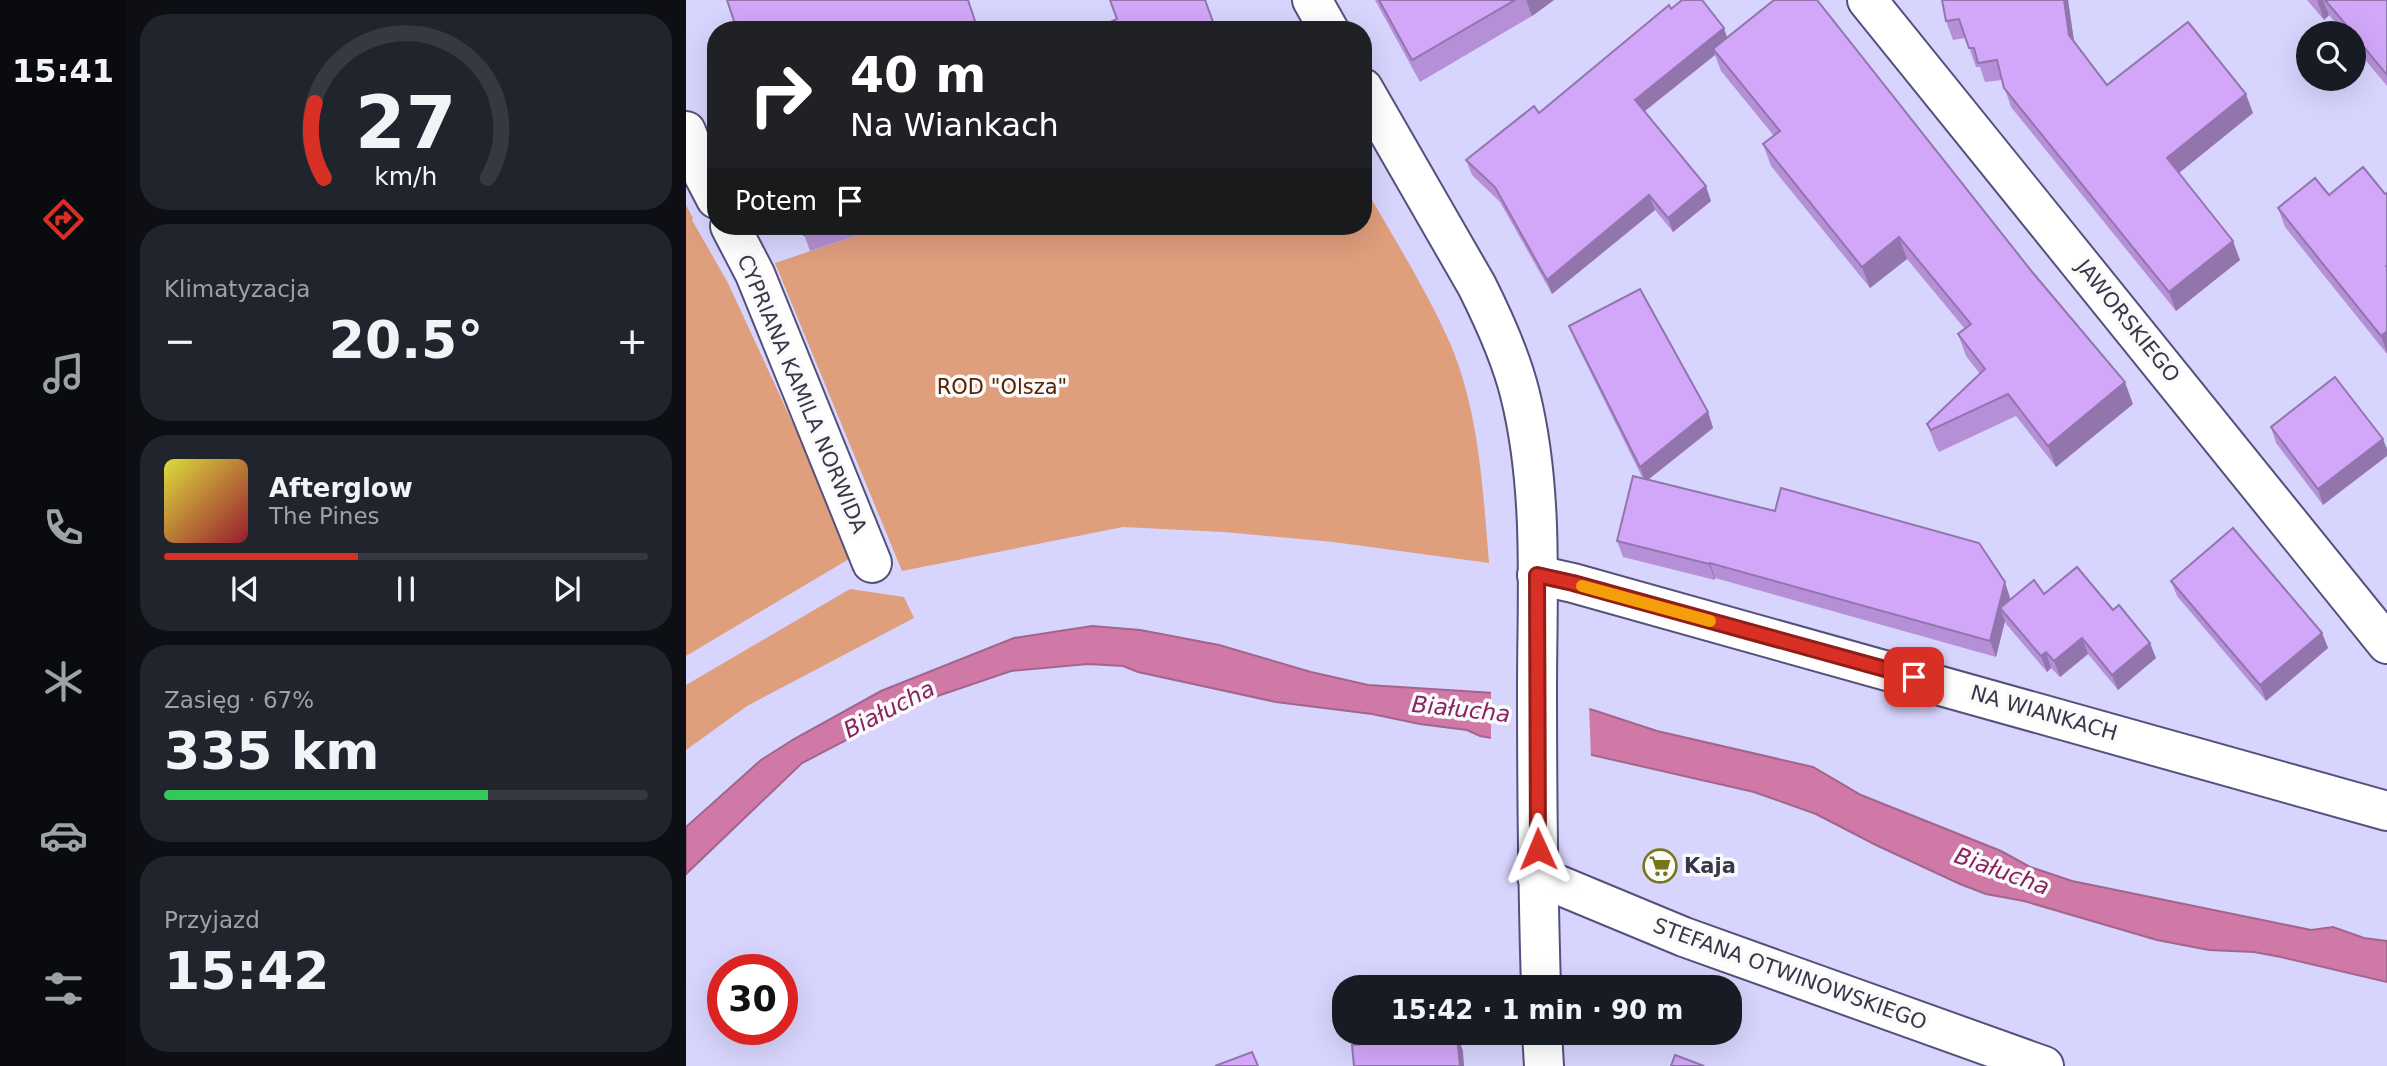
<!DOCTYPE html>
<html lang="pl">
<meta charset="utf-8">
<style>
:root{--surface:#171b24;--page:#20242c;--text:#f1f3f6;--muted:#9ea1a6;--line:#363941;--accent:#d93025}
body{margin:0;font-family:"DejaVu Sans",sans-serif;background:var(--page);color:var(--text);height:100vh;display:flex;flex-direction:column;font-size:26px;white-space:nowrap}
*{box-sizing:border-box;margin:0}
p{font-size:23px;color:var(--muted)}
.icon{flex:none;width:38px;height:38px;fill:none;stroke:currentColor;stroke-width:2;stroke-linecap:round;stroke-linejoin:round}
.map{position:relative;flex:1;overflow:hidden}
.drawer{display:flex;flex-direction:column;gap:14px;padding:14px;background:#0d0f14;width:560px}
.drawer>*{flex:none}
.guide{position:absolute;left:21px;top:21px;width:665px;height:214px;border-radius:28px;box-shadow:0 7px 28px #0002;background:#202124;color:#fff;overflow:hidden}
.tools{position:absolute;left:1610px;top:21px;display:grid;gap:14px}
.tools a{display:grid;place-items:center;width:70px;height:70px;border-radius:50%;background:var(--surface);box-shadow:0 7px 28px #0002;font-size:35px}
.speed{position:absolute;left:21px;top:954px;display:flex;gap:14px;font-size:35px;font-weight:700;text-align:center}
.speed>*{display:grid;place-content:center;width:91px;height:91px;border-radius:50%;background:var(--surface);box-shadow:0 7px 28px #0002;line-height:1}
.speed .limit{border:10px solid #d22;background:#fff;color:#111}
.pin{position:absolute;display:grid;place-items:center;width:60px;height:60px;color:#fff;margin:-30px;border-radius:14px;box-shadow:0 4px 10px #0006}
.me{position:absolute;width:77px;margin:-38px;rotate:359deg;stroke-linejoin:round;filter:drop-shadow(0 0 5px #0008)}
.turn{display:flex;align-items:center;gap:24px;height:147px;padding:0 28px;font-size:32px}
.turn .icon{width:91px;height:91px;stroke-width:2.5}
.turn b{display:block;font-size:49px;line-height:60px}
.then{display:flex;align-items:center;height:66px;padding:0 28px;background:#0003;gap:14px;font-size:26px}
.big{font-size:52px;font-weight:800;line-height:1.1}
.drawer .card{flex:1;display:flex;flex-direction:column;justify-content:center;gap:10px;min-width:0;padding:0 24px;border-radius:28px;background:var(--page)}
.drawer .dial{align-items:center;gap:0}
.dial svg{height:182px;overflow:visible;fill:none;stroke:var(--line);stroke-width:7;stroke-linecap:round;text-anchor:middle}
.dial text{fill:var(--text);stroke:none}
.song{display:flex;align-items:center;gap:21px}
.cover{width:84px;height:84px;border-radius:10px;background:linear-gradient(135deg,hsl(60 70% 55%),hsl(350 70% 35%))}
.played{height:7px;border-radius:4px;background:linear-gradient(90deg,var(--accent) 40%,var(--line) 40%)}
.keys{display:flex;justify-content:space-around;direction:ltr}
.heat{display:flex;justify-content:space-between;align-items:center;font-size:38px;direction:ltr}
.charge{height:10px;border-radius:5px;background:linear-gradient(90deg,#34c759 67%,var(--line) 0)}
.trip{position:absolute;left:646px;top:975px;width:410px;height:70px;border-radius:28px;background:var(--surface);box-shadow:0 7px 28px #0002;font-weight:800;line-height:70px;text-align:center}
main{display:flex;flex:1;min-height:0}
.menu{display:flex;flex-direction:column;width:126px;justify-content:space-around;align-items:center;background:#090b0e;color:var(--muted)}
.menu .icon{width:49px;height:49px}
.menu .active{color:var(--accent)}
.menu b{font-size:32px;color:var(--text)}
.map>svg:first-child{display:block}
</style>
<main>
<nav class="menu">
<b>15:41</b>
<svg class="icon active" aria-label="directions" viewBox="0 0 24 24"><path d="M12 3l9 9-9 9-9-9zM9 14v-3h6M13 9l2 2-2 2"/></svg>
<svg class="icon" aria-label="music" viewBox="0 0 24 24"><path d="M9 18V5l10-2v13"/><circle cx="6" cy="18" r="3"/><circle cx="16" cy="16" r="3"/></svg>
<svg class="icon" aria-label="phone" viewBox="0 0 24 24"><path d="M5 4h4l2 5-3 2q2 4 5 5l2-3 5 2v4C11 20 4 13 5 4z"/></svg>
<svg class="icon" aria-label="climate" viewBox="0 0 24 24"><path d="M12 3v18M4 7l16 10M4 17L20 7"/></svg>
<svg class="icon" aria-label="car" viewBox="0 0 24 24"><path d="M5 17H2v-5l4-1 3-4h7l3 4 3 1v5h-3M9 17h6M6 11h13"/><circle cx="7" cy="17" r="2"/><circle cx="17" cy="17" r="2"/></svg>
<svg class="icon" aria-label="filters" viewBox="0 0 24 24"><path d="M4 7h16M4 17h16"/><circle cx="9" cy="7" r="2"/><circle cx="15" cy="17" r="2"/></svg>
</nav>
<section class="drawer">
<div class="card dial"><svg viewBox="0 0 100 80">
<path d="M14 69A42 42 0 1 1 86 69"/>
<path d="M14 69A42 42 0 0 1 10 36" stroke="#d93025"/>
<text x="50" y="56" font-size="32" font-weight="700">27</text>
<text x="50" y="72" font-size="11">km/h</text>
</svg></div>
<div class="card"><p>Klimatyzacja</p>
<div class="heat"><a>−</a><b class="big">20.5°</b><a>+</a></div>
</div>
<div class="card">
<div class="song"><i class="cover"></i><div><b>Afterglow</b><p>The Pines</p></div></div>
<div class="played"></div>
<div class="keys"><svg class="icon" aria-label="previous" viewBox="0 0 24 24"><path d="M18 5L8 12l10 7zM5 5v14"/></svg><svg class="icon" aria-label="pause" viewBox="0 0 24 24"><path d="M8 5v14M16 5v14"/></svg><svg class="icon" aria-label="next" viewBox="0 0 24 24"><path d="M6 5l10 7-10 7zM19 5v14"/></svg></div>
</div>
<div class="card"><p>Zasięg · 67%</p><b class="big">335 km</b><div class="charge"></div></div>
<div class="card"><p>Przyjazd</p><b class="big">15:42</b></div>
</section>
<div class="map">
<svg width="1701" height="1066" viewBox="0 0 1701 1066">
<rect width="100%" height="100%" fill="#d7d5fd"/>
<!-- green -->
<g fill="#df9e7c">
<path d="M677 184C707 237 739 287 764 343 793 411 797 489 803 563L647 542 538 532 437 527 216 571 89 263 199 226H677Z"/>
<polygon points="0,205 7,218 6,220 42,283 168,556 0,656"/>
<polygon points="164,589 218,597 228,618 61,706 0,750 0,685"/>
</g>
<!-- water -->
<polygon fill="#d079a7" stroke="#a2658b" stroke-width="2" points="406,626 454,630 533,645 625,672 682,685 840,695 907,710 971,731 1127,767 1175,795 1315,851 1344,867 1386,881 1625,930 1647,927 1678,938 1701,941 1701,982 1595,957 1568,952 1523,950 1471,940 1338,901 1300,894 1274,884 1190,845 1130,814 1068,792 906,755 794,736 781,730 734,724 686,714 590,702 452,672 437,666 402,664 325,671 231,703 116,763 0,874 0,827 75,760 108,739 195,691 328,638"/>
<!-- pier -->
<polygon fill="#d7d5fd" points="805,691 840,692 903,705 905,759 805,741"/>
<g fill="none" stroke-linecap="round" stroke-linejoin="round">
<defs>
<g id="minor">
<polyline points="626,0 643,30"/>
<polyline points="1181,0 1701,644"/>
<path d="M677 88 791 286C808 320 825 357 834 394 858 490 851 592 851 690 851 789 852 888 855 987"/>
<polyline points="0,131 18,176 30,199"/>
<polyline points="44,226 69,274 186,563"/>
<polyline points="851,575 887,583 1701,811"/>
<polyline points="851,876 998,937 1358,1066"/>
<polyline points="856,1032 858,1066"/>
</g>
</defs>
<!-- minor casing -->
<use href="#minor" stroke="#55517c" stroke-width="42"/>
<!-- minor -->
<use href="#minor" stroke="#fff" stroke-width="38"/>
</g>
<!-- wall -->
<g fill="#b590d6">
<polygon points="689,0 868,0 846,16 734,82"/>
<polygon points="1382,0 1388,42 1421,85 1567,113 1493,173 1554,260 1490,311 1325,107 1316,80 1299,82 1294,67 1290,67 1280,38 1267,40 1260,21"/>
<polygon points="1621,0 1701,0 1701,86 1668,46 1668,33 1658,33 1643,15 1638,20"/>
<polygon points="985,9 1041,38 1447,404 1370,467 1330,416 1253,452 1249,445 1241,424 1294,374 1280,356 1272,334 1279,329 1221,259 1184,288 1085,166 1077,144 1088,136 1035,71 1029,55 958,111 1025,201 987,232 969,210 866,294 814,202 786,175 780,160 853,113"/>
<polygon points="1701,193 1701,354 1599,227 1592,208 1643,195 1699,194"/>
<polygon points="115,226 199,226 124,251"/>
<polygon points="883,326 1022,412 1027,428 962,480 1324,598 1324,600 1358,594 1427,610 1470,658 1432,690 1402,654 1374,677 1365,668 1361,672 1320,624 1319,621 1310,657 1029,578 1029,580 937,557 931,541 957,479 889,341"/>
<polygon points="1585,427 1701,449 1637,505 1590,443"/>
<polygon points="1485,581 1636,633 1642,648 1580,701 1491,596"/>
</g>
<!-- shaded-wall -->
<g fill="#9375ae">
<polygon points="840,0 868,0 846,16"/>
<polygon points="1378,0 1382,0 1390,54 1383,35"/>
<polygon points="1631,0 1637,0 1643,15 1638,20"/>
<polygon points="1038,28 1043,43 1027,49 1029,55 954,115 949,100"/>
<polygon points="1560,94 1567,113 1488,177 1481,158"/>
<polygon points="1020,186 1025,201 987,232 982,218"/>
<polygon points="963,195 969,210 866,294 861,280"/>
<polygon points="1213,237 1221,259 1184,288 1176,267"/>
<polygon points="1547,241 1554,260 1490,311 1483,292"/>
<polygon points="1701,331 1701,353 1695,336"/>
<polygon points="1439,382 1447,404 1370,467 1362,446"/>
<polygon points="1022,412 1027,428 959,482 954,467"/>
<polygon points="1697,439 1701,449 1701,456 1637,505 1632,489"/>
<polygon points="1024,563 1029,578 1029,580 1023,564"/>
<polygon points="1319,582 1324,598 1320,615 1314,608 1319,621 1310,657 1304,641"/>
<polygon points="1636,633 1642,648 1580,701 1574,685"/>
<polygon points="1396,638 1402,654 1374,677 1368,661"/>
<polygon points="1464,643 1470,658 1432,690 1426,675"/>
<polygon points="1360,652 1365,668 1361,672 1355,656"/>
<polygon points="771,1035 777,1051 778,1066 774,1066"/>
</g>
<!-- building -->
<g fill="#d2a7f9" stroke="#9375ae" stroke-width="2">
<polygon points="41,0 282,0 292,30 51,30"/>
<polygon points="424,0 519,0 530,30 416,30 415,26 431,19"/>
<polygon points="693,0 829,0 726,60"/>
<polygon points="996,0 1016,0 1038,28 949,100 1020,186 982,218 963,195 861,280 809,187 780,160 848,106 853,113 983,5 985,9"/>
<polygon points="1088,0 1131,0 1347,273 1439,382 1362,446 1322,394 1245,430 1241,424 1299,369 1272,334 1285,324 1213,237 1176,267 1077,144 1094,131 1027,49"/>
<polygon points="1256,0 1378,0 1383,35 1421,85 1502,22 1560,94 1481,158 1547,241 1483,292 1318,88 1311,60 1292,63 1288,48 1283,48 1273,19 1260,21"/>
<polygon points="1639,0 1701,0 1701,75 1668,35 1668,33 1667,33"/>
<polygon points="1677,167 1699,194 1701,193 1701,265 1700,266 1701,267 1701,331 1695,336 1592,208 1629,178 1643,195"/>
<polygon points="115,226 145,226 118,235"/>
<polygon points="954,289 1022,412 954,467 883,326"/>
<polygon points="1649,377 1697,439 1632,489 1585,427"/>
<polygon points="947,476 1089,511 1095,488 1293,543 1319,582 1304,641 1024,563 1023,564 931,541"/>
<polygon points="1547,528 1636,633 1574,685 1485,581"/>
<polygon points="1391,567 1427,610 1433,605 1464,643 1426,675 1396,638 1368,661 1360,652 1355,656 1314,608 1348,580 1358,594"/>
<polygon points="771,1035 774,1066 668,1066 666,1045"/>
<polygon points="566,1052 572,1066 529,1066"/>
<polygon points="989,1055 1018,1066 985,1066"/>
</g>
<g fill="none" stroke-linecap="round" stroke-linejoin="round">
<defs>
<polyline id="route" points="852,849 851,575 887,583 1228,677"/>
</defs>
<!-- route casing -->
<use href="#route" stroke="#8d1f18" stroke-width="18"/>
<!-- route -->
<use href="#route" stroke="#d93025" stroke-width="12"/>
<!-- slow -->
<polyline stroke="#f59e0b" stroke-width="12" points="896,586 1024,621"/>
</g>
<!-- icons -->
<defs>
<symbol id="supermarket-ring" viewBox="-11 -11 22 22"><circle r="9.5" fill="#fafafa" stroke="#77751a" stroke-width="1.5"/><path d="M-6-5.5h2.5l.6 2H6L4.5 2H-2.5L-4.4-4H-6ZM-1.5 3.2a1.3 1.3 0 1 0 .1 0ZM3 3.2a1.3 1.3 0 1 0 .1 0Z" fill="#77751a"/></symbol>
</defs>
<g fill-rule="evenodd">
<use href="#supermarket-ring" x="955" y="847" width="38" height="38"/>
</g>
<g text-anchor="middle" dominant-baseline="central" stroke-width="7" stroke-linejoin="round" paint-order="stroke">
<!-- street labels -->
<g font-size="21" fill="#38364a" stroke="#fafafa">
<text transform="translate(1442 321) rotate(51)">JAWORSKIEGO</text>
<text transform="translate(116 394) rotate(67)">CYPRIANA KAMILA NORWIDA</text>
<text transform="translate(1358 713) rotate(16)">NA WIANKACH</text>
<text transform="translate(1104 974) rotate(20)">STEFANA OTWINOWSKIEGO</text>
</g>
<!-- park labels -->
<g font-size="21" fill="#582200" stroke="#fafafa">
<text x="316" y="387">ROD "Olsza"</text>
</g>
<!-- poi labels -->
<g font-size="21" font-weight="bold" fill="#38364a" stroke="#fafafa" text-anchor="start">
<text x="998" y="866">Kaja</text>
</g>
<!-- water labels -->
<g font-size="23" font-style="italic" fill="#892261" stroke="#fafafa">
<text transform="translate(203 709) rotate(-27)">Białucha</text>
<text transform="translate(775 709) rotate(6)">Białucha</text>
<text transform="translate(1316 871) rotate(20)">Białucha</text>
</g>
</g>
</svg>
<div class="tools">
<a><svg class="icon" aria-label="search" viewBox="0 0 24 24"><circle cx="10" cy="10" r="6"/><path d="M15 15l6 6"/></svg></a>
</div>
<div class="speed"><div class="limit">30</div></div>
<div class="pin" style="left:1228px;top:677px;background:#d93025"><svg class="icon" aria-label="arrive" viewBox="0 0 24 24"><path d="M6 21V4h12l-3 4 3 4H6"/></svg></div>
<svg class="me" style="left:852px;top:849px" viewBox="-20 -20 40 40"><path d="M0-17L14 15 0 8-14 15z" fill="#d93025" stroke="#fff" stroke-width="4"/></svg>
<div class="trip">15:42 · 1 min · 90 m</div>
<div class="guide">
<div class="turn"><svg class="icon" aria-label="right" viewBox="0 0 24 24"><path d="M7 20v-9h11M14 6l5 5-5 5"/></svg><div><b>40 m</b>Na Wiankach</div></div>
<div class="then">Potem<svg class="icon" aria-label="arrive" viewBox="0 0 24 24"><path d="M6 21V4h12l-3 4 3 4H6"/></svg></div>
</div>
</div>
</main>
